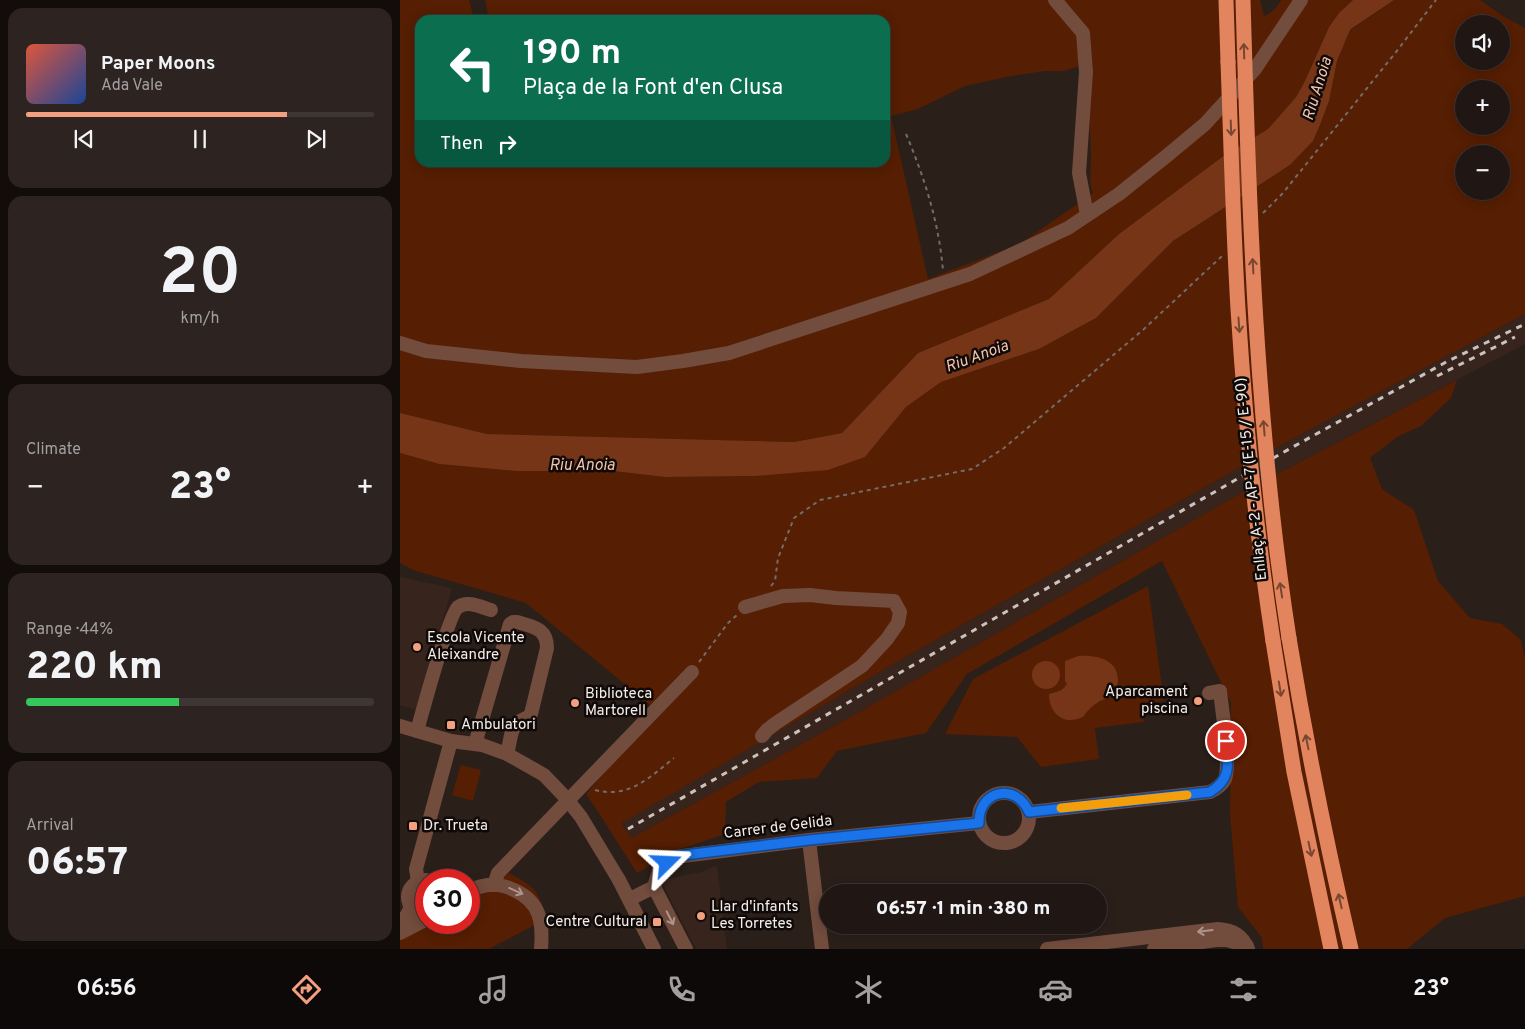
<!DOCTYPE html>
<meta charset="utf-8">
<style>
:root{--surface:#201714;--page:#2d2422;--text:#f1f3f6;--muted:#a29fa0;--line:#3d3634;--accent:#f2a07f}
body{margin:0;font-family:Overpass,sans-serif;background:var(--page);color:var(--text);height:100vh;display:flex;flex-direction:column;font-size:19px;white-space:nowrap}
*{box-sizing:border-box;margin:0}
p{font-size:16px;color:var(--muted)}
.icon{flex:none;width:28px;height:28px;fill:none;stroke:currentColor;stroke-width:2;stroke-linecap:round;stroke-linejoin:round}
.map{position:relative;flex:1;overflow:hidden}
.side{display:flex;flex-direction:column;gap:8px;padding:8px;background:#120d0b;width:400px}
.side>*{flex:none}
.hud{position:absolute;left:15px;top:15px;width:475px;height:152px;border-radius:15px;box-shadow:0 2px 12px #0003,0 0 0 1px var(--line);background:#0b6e4f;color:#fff;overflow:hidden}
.fabs{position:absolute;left:1055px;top:15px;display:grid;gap:10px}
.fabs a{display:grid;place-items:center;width:55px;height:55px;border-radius:50%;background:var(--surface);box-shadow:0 2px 12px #0003,0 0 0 1px var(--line);font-size:25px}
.speed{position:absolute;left:15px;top:869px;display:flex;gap:10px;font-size:25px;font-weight:700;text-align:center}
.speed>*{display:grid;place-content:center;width:65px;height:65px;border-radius:50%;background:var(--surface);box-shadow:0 2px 12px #0003,0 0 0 1px var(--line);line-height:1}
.speed .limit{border:8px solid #d22;background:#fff;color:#111}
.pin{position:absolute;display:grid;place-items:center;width:42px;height:42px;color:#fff;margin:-21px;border:2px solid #fff;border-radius:50%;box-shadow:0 1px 5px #0007}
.me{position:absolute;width:55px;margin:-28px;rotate:69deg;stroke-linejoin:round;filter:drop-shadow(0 0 4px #0008)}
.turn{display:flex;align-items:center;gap:18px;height:105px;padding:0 25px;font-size:22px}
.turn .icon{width:65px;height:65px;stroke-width:2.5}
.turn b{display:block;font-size:35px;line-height:42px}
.then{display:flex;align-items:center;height:48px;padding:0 25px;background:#0003;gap:10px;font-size:19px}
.big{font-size:38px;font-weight:800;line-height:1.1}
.side .tile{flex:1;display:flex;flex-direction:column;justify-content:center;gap:8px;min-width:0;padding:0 18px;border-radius:15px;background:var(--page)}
.side .dial{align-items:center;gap:0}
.dial b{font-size:65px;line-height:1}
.song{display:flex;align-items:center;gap:15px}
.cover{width:60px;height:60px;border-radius:8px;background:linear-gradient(135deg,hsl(10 70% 55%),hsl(220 70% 35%))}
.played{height:5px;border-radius:2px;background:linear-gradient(90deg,var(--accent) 75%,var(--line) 75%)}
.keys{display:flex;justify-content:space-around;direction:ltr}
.heat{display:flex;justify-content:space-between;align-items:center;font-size:28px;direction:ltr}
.charge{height:8px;border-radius:4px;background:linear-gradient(90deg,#34c759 44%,var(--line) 0)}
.trip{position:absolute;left:419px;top:884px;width:288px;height:50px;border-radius:25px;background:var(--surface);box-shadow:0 2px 12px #0003,0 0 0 1px var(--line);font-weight:800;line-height:50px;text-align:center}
.dock{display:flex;height:80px;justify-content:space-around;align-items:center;background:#0d0908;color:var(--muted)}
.dock .icon{width:35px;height:35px}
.dock .active{color:var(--accent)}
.dock b{font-size:22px;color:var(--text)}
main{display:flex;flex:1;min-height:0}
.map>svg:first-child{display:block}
</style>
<main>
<section class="side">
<div class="tile">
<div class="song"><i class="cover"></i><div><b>Paper Moons</b><p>Ada Vale</p></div></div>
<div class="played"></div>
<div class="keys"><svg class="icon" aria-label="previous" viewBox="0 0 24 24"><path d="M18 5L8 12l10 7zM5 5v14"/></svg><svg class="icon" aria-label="pause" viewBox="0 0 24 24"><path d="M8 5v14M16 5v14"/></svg><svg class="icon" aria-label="next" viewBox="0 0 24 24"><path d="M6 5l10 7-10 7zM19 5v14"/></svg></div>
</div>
<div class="tile dial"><b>20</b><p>km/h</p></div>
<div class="tile"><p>Climate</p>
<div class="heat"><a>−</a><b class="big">23°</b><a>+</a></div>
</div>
<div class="tile"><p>Range · 44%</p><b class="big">220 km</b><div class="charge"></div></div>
<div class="tile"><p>Arrival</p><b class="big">06:57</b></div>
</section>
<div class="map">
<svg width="1125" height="949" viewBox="0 0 1125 949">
<rect width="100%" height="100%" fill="#2b1f1a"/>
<!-- built -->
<g fill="#37251d">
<polygon points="1125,314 1125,344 841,493 454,715 231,838 222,822 504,658 837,469"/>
<polygon points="0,577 52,588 17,710 0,705"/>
<polygon points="315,866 317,867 327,949 296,949 262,883 263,880 301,872"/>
</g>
<!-- green -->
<g fill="#561e02" fill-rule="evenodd">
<path d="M0 0H69L74 19 88 16 85 0H860L864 16C873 12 877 8 881 0H953L939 13 929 27 905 81 896 97 868 129 822 157 719 234 649 299 518 353 442 433 394 442 87 434 0 413ZM20 20H485V162H20ZM679 66 692 73C693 85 689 96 689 108 689 125 691 142 691 158 691 171 688 181 693 193L620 244 528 279 491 116 518 109 565 86 611 76 646 71H664Z"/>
<path d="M994 0H1080L1103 16 1125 28V314L837 469 504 658 222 823 231 838 454 715 841 493 1057 380 1051 398 1021 426 997 437 970 458 982 489 1014 510 1038 581 1070 618 1102 624 1121 640 1125 658V896L1045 918 1007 949H863L862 938 838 907 830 814 831 703 762 561 567 674 526 733 437 751 417 778 359 782 326 802 325 834 277 850 237 873C220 847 204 820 186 794L218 757 261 714 126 603 13 570 0 563V453L39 464 115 471H213L265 477 356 476 465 457 506 407 541 382 639 349 696 318 773 241 890 165 913 141 920 125 929 101 937 61 947 37 952 29ZM1064 24H1101V61H1064ZM1064 89H1101V126H1064ZM1064 154H1101V191H1064Z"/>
<polygon points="748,586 764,701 742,704 744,722 695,728 699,759 641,767 617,737 545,734 573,679"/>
<polygon points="61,765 81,770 73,801 52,795"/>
<path d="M109 873C135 887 138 889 146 919L89 949H0V935L26 922H69V896Z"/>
</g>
<!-- water -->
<g fill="#763516">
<polygon points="953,0 994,0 951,29 947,37 937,61 929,101 920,125 913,141 890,165 773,241 696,318 639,349 541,382 506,407 465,457 428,470 356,476 265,477 213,471 115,471 39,464 0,453 0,413 87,434 394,442 442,433 518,353 649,299 719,234 822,157 868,129 896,97 905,81 929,27 939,13"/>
<path d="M678 656C694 655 717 658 718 679 718 684 717 690 714 694 710 698 705 699 700 701 693 705 687 711 683 717 664 726 649 714 649 694 657 692 664 691 667 683L665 682V661Z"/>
<circle cx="646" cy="675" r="14"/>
</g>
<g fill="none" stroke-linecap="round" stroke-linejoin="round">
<!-- path -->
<g stroke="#766b67" stroke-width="2" stroke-dasharray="4 4" stroke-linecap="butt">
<path d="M506 134C525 179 539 223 543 271"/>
<polyline points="863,213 883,193 996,52 1036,0"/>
<polyline points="371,586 375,581 378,558 394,518 420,500 572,469 604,448 744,329 822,256"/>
<polyline points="299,662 328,623 337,615"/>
<path d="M195 790C229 799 250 777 274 758"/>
</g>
<!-- minor -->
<g stroke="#724c3d" stroke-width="14">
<polyline points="655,0 683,33 686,72 679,173 687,215"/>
<polyline points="0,343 26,351 121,361 237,367 283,361 329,353 570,274 668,228 719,194 769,154 805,124 855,69 901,0"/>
<polyline points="345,607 383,596 410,595 436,598 494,601 500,612 498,623 487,639 462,666 376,723 367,730 362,736"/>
<polyline points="0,726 51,741 82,745 107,754 144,775 166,798"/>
<path d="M17 731C22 713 49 614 58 607 68 600 81 607 91 610"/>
<path d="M75 744 110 624 113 622H117C133 627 147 628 147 648L131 714C127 719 122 719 117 723 110 729 110 745 107 754"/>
<circle cx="604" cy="818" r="25"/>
<path d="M629 812 810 792C816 789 822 785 825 779 831 763 822 711 820 691L809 693"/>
<polyline points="409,840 422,949"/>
<path d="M26 880C2 882 2 912 26 914"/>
<polyline points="219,880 254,949"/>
<polyline points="18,881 16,869 51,741"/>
<polyline points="94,885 98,873 292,672"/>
<polyline points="254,887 286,949"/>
<path d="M69 890C75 888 81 886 88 885 97 884 106 886 114 890 141 902 143 923 141 949"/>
<polyline points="230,899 254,887 259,870 275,857 409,840 579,823"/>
<polyline points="0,923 7,915 11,907"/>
<polyline points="0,933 23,921 26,918"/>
<path d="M647 949 818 929C833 930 842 935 848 949"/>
<polyline points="754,949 816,940 827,940 847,946"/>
</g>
<!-- highway -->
<g stroke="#e2845d" stroke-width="15">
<polyline points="826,0 828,62"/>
<path d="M889 638C906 742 927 846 951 949"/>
<polyline points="873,641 894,772 931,949"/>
</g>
<!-- rail -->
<g stroke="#cbc2be" stroke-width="3" stroke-dasharray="6 6" stroke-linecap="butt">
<polyline points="1037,376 1115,337"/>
<polyline points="228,829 891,448 1048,361 1125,324"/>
</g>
<!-- minor-bridge -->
<polyline stroke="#724c3d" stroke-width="14" points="166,798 181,817 219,880"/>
<!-- highway-bridge -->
<g stroke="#e2845d" stroke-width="15">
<path d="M843 0C849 213 856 427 889 638"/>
<path d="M828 62C831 144 833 226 838 309 845 420 856 531 873 641"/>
</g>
</g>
<!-- one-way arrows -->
<defs><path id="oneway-shaft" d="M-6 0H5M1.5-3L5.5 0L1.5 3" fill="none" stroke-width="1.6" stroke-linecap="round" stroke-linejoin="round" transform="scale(1.25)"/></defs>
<g stroke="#784732">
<use href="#oneway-shaft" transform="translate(844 51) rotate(-92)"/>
<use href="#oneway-shaft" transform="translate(831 128) rotate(88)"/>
<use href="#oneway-shaft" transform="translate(853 266) rotate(-93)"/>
<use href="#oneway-shaft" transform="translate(839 325) rotate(86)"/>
<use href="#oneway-shaft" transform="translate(864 428) rotate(-95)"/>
<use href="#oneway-shaft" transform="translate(881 590) rotate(-99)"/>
<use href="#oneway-shaft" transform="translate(880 689) rotate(81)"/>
<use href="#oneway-shaft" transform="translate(907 742) rotate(-101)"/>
<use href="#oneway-shaft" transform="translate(910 849) rotate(78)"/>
<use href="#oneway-shaft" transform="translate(940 901) rotate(-103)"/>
</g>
<g stroke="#ad948a">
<use href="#oneway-shaft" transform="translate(116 891) rotate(24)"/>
<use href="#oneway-shaft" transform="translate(270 918) rotate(63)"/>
<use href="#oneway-shaft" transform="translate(805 931) rotate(173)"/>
</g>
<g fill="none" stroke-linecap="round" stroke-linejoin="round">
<defs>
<path id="route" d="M267 863 276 856 409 840 579 823C578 790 616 782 629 812L810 792C832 779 828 763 826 741"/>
</defs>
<!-- route casing -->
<use href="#route" stroke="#114b97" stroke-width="12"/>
<!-- route -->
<use href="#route" stroke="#1a73e8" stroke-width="9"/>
<!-- slow -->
<polyline stroke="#f59e0b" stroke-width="9" points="661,808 787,795"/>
</g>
<!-- markers -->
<g fill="#f2a07f" stroke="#0f0a08" stroke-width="2">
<circle cx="17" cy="647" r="5"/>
<circle cx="798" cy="701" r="5"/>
<circle cx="175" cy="703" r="5"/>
<rect x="46" y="720" width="10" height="10" rx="2.5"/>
<rect x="8" y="821" width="10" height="10" rx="2.5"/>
<circle cx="301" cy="916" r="5"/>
<rect x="252" y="917" width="10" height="10" rx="2.5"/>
</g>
<g text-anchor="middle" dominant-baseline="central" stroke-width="5" stroke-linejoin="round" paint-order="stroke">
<!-- street labels -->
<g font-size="15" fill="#f5ede9" stroke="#0f0a08">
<text transform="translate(852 479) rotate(-96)">Enllaç A-2 - AP-7 (E-15 / E-90)</text>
<text transform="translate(378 828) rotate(-7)">Carrer de Gelida</text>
</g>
<!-- poi labels -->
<g font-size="15" fill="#f5ede9" stroke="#0f0a08" text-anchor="start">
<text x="27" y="638">Escola Vicente<tspan x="27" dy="17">Aleixandre</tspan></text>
<text x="788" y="692" text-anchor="end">Aparcament<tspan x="788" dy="17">piscina</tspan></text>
<text x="185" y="694">Biblioteca<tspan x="185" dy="17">Martorell</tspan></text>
<text x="61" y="725">Ambulatori</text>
<text x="23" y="826">Dr. Trueta</text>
<text x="311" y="907">Llar d'infants<tspan x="311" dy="17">Les Torretes</tspan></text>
<text x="247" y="922" text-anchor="end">Centre Cultural</text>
</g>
<!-- water labels -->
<g font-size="16" font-style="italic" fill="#f3c2ae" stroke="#0f0a08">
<text transform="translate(918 89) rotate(-73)">Riu Anoia</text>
<text transform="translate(577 357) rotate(-20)">Riu Anoia</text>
<text x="182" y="466">Riu Anoia</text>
</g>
</g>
</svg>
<div class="fabs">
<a><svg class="icon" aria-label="sound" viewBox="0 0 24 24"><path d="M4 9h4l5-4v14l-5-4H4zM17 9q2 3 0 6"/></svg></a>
<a>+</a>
<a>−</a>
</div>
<div class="speed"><div class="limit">30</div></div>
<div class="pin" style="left:826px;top:741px;background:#d93025"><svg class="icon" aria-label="arrive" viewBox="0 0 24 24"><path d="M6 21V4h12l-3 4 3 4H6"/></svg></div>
<svg class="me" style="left:267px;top:863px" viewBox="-20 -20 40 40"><path d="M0-17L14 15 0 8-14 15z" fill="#1a73e8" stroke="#fff" stroke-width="4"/></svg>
<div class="trip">06:57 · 1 min · 380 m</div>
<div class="hud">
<div class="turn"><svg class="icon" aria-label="left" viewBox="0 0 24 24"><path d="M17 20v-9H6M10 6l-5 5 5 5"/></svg><div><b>190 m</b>Plaça de la Font d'en Clusa</div></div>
<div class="then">Then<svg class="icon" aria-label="right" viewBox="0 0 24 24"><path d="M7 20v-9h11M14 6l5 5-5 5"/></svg></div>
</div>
</div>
</main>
<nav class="dock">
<b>06:56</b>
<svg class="icon active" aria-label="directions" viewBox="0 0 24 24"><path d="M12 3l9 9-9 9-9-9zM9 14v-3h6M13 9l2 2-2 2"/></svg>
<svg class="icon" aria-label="music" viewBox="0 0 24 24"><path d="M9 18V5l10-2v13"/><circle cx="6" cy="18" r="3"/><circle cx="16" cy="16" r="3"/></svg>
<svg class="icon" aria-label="phone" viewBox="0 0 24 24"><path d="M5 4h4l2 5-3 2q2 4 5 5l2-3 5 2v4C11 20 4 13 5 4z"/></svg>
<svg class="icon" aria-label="climate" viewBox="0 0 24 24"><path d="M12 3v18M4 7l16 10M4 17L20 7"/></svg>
<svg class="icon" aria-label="car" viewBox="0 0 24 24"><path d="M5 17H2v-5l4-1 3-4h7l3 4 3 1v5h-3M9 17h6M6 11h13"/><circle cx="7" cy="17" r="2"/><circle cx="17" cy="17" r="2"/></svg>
<svg class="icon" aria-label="filters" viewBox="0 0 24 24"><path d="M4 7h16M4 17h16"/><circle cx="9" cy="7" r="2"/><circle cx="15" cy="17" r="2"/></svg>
<b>23°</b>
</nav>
